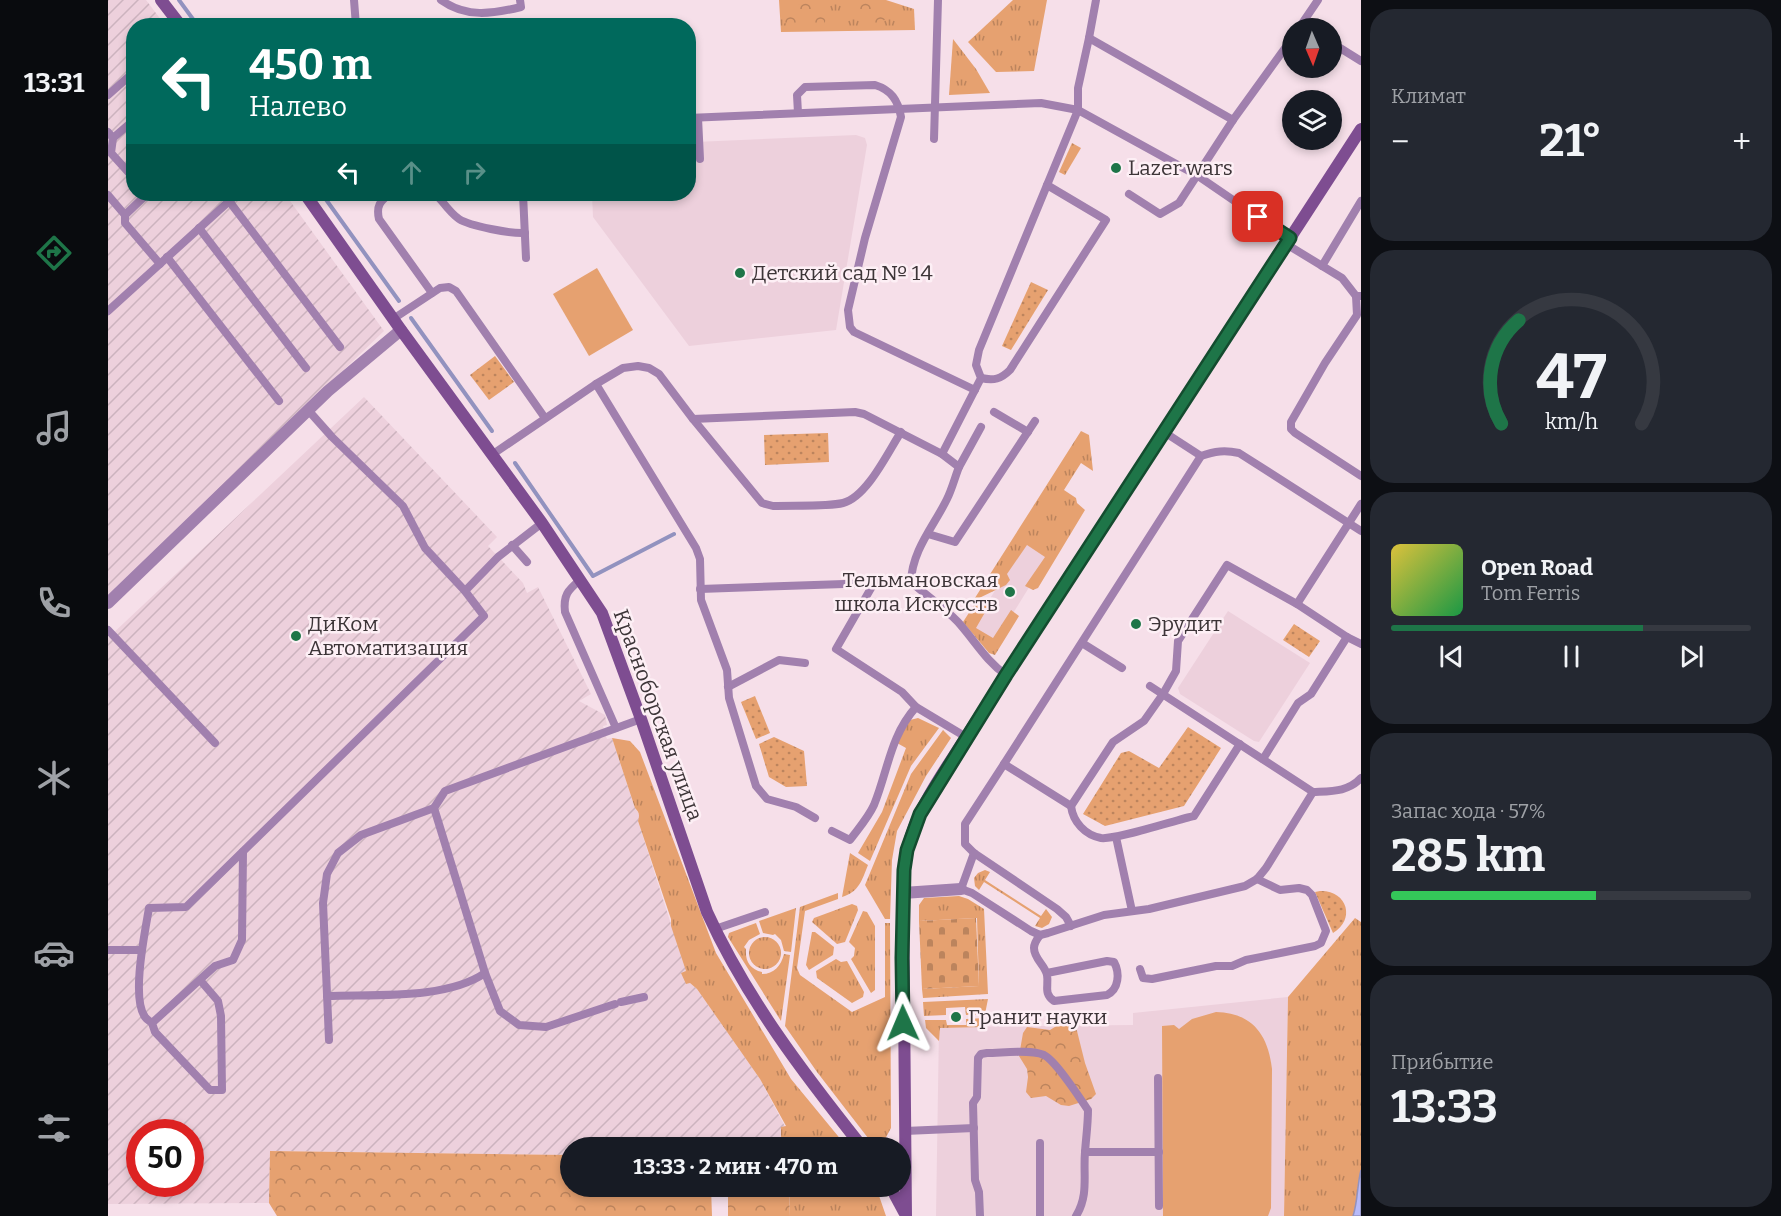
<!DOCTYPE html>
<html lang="ru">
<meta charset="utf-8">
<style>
:root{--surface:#171b24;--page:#242831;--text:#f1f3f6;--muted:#9ea1a6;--line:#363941;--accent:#1e7548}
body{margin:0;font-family:Bitter,serif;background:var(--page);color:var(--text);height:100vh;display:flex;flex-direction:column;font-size:22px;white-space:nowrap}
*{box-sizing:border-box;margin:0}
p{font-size:20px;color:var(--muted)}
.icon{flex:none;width:33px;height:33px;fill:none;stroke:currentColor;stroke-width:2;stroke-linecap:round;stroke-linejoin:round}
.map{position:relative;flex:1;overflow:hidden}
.side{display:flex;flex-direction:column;gap:9px;padding:9px;background:#0d0f14;width:420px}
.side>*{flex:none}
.banner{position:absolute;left:18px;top:18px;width:570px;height:183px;border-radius:24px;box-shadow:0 3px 9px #0003;background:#00695c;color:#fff;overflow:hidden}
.needle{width:39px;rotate:178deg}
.tools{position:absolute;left:1174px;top:18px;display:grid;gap:12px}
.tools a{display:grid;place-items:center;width:60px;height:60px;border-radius:50%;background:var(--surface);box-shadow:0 3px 9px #0003;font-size:30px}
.speed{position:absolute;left:18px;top:1119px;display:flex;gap:12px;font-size:30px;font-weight:700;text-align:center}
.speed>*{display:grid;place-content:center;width:78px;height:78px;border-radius:50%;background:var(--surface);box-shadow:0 3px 9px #0003;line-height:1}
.speed .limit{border:9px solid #d22;background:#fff;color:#111}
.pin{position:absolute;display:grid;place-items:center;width:51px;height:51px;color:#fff;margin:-26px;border-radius:12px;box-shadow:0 3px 9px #0006}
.me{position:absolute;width:66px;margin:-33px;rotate:359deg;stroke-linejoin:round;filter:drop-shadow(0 0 4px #0008)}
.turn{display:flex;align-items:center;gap:21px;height:126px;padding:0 24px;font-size:27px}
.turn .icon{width:78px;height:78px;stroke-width:2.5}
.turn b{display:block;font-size:42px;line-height:51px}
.lanes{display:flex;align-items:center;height:57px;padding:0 24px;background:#0003;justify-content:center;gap:30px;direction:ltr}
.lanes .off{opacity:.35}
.big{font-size:45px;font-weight:700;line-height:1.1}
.side .tile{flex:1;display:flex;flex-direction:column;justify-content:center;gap:9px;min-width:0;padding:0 21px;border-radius:24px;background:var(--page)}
.side .dial{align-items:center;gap:0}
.dial svg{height:156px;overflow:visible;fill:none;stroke:var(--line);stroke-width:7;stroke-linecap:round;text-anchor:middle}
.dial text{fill:var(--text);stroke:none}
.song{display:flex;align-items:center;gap:18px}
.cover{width:72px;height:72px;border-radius:9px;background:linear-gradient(135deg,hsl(50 70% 55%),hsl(140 70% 35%))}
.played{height:6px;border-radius:3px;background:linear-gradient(90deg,var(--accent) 70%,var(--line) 70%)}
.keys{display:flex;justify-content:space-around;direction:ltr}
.heat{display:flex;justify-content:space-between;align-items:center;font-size:33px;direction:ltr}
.charge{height:9px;border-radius:4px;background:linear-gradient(90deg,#34c759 57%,var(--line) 0)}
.trip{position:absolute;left:452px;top:1137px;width:351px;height:60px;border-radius:30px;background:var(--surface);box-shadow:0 3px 9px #0003;font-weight:700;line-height:60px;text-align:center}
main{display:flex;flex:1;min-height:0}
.tab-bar{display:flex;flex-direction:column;width:108px;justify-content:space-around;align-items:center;background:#090b0e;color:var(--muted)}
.tab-bar .icon{width:42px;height:42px}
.tab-bar .active{color:var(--accent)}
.tab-bar b{font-size:27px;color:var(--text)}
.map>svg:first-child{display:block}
</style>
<main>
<nav class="tab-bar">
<b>13:31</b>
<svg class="icon active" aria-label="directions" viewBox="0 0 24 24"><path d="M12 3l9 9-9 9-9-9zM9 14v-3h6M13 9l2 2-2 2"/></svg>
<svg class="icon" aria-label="music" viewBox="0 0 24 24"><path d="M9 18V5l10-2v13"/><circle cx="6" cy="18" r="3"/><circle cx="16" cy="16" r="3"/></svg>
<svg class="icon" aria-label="phone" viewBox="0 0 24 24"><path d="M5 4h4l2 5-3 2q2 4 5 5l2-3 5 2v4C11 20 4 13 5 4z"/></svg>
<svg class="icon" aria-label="climate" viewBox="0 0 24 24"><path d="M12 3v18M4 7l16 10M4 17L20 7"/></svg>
<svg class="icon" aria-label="car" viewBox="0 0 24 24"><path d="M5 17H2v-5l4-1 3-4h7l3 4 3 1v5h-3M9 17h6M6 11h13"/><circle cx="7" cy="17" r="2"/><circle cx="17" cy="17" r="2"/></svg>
<svg class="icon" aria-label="filters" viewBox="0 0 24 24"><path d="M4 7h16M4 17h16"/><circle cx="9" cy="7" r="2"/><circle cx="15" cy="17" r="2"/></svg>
</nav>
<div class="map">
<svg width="1253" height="1216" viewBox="0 0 1253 1216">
<defs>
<pattern id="industrial-furrows" width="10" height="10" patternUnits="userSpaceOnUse" patternTransform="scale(1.5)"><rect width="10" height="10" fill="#edd0dc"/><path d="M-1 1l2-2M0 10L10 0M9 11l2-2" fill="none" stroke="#ccb3be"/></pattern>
<pattern id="grass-tufts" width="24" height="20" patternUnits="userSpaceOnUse" patternTransform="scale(1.5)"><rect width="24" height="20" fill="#e6a170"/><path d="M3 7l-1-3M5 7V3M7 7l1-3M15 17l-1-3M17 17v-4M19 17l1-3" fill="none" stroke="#bc845d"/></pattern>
<pattern id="forest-crowns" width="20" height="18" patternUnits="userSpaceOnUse" patternTransform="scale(1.5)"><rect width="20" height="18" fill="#e6a170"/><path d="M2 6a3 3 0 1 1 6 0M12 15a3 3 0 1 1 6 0" fill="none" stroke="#bc845d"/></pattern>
<pattern id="cemetery-stones" width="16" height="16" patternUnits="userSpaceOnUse" patternTransform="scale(1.5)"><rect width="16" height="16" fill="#e6a170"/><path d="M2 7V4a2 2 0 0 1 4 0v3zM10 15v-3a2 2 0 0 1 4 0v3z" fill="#bc845d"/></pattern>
<pattern id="park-dots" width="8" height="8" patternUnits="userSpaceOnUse" patternTransform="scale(1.5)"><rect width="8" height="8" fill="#e6a170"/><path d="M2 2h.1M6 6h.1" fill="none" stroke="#bc845d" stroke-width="1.8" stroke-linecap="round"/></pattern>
</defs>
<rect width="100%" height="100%" fill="#f6dfe9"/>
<!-- built -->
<g fill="#edd0dc">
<polygon points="748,135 757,138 759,145 728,330 581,346 485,217 484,194 580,194 581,145 587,142"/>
<polygon points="918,541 941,555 886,644 863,629"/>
<polygon points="1120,611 1202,663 1151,742 1146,741 1072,694 1070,688"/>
<polygon points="1180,997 1176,1216 828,1216 831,1027 1025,1025 1025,1013"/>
</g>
<!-- industrial -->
<g fill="url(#industrial-furrows)" fill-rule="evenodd">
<polygon points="0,0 38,0 57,25 26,26 26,194 177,194 276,331 0,598"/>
<path d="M256 397 389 537 380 546 415 583 419 593 430 587 483 694 471 701 497 715 499 725 495 726 497 733 499 739 504 738 527 808 530 812 532 817 530 821 578 971V984L582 983 589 989 652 1079 683 1138 682 1147 462 1148V1155L162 1151 161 1203 0 1204V638ZM32 1132H82V1184H32Z"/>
</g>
<!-- grass -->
<g fill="url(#grass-tufts)">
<polygon points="671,0 778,0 806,9 807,30 673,32"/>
<polygon points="905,0 939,0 926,71 888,72 860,42"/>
<polygon points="845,39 868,69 882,93 841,95"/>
<polygon points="964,143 973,148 957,175 951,172"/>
<polygon points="973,431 981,435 985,471 973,463 956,490 968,498 969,503 977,510 930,588 925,590 917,586 937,557 919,545 899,574 902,580 898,585 865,601"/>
<polygon points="880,599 883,602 868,628 885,638 903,610 911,616 887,655 881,653 855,622 866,605"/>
<polygon points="810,718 831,728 803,766 762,861 750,853 774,812 798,748 789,743 802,720"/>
<polygon points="835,730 843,738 818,776 789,831 784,860 782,919 777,919 757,885 803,774"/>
<path d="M504 738 522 741 532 752 608 953 683 1079 739 1147H682L683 1138H673V1127L678 1126 652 1079 589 989 582 983 578 984 573 973 578 971 563 926V919L530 821C532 815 531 812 527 808Z"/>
<path d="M742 853 760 865C754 880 751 892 734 897Z"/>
<polygon points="877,870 882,872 877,880 933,916 938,909 944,917 941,924 934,928 927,926 932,918 876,882 871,890 867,886 866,878 870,873"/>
<polygon points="730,893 730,899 697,911 689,968 692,975 744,1012 777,997 777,923 782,923 783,1128 776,1141 768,1141 760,1138 709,1072 677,1026 692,907"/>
<polygon points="851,896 860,899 876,909 880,994 815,998 814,989 871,986 869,918 811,921 811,905 816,898"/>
<polygon points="744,904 749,906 750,910 737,942 729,944 704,922 706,918"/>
<polygon points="688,908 683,952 676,951 673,940 667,934 665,935 655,933 651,921"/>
<polygon points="755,911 759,912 767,926 767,990 763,993 743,959 746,956 747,948 741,942"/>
<path d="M1247 918 1253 922V1170C1249 1185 1250 1201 1245 1216H1176L1180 997Z"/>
<path d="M648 923 652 934 641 940 636 947 638 949C637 961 642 969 654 972V974C666 974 673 966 676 954L682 955 673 1021 620 937 621 933Z"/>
<polygon points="704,932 707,932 726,947 725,955 701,970 698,965"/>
<circle cx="657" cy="953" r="16"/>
<polygon points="728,959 733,962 739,961 756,992 755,997 744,1003 709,978 708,971"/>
<polygon points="880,999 877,1014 858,1015 857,1007 838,1008 838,1015 816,1016 815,1002"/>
<polygon points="877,1018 875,1027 832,1028 831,1041 818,1028 817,1020 838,1020 839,1025 858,1025 858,1019"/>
<polygon points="681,1187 768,1187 778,1216 682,1216"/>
</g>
<!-- forest -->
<g fill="url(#forest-crowns)">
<path d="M749 1 777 4 785 15C768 26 764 27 747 14Z"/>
<polygon points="699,3 720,10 716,26 695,27 676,23 678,6"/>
<polygon points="955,1022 962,1022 968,1027 977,1063 988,1094 983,1099 961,1106 953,1105 938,1096 923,1098 918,1092 920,1077 919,1069 911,1056 915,1033 919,1027 942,1030"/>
<polygon points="162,1151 462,1155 462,1186 603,1187 604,1216 169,1216 161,1203"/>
<polygon points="678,1187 681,1187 682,1216 620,1216 620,1187"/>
</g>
<!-- cemetery -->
<polygon fill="url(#cemetery-stones)" points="868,918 871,986 814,989 811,921"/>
<!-- park -->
<g fill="url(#park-dots)">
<polygon points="923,282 940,290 903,350 894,346"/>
<polygon points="387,356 406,382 381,400 362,375"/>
<polygon points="720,433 721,462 657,465 656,435"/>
<polygon points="1186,624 1212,641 1201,657 1175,640"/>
<polygon points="647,696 662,733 648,739 633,702"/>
<polygon points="1080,727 1113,748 1076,806 997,826 975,814 1013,753 1021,751 1051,768"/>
<polygon points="666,737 696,751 699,786 678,787 661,777 651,744"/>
<path d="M1212 891C1239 890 1248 919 1225 933L1207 892Z"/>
</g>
<!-- pitch -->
<g fill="#e6a170">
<polygon points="489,268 525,330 481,356 445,294"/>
<path d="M1108 1012C1144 1013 1160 1034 1164 1069L1163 1208 1160 1216H1055L1054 1026 1066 1025 1071 1029 1084 1019Z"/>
</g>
<!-- water -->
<path fill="#b7baf9" stroke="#9292bf" stroke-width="1.5" d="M1253 1170V1216H1245C1250 1201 1249 1185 1253 1170Z"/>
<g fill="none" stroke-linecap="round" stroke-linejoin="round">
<!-- stream -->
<g stroke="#9292bf" stroke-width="4">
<polyline points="71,0 90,26"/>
<polyline points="214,194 291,301"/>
<polyline points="303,318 384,431"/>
<polyline points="407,463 485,576 566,534"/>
</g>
<!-- lane -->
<g stroke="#a180ae" stroke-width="8">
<polyline points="246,0 248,26"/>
<path d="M333 0C358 18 384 14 413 7L412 0"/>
<polyline points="1191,28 1210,0"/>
<polyline points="981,38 988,0"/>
<polyline points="1224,43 1253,61"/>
<polyline points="0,95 26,72"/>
<path d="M690 113 689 95 697 87 767 85C783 90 790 100 793 117L757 238 740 310 742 327 746 332 867 390"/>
<polyline points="580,118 933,103 970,110 1090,176 1182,239"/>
<polyline points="590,118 592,159"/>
<polyline points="0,132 5,138 26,120"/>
<polyline points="5,138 3,153 22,174 26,171"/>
<polyline points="826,139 830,0"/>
<polyline points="39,194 17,215 17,223 52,264"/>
<path d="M282 194C272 201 268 206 271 219L324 293"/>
<path d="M328 194C335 202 342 213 351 219 362 226 403 234 417 233"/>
<polyline points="415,194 418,258"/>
<polyline points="1021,194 1052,214 1071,203 1125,120 1185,37"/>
<polyline points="0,195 17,215"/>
<polyline points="121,201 232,347"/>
<polyline points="91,228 198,368"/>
<polyline points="1178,244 1234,278 1248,296 1253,296"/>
<polyline points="59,257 171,401"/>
<polyline points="1214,266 1253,201"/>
<polyline points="1248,296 1249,315 1217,363 1183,422 1183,429 1187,433 1253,476"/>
<polyline points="0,311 129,194"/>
<polyline points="285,319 332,288 341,287 348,291 437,418"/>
<path d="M873 378C886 381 893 379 902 370L998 220 939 185"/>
<polyline points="488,384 588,548 592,559 593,600 619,670 621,698 648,786 659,799 688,807 707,818"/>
<polyline points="886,412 920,432"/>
<path d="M585 419 654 503 665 506C683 505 719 507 735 503 759 497 780 452 793 432"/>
<polyline points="1056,432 1093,456"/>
<path d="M385 454 488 384 515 368 530 366 541 368 551 374 585 419 747 412 756 414 834 454 851 467C847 477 844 489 839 499 826 526 804 550 803 582 819 596 836 607 850 622 867 641 878 661 898 675"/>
<polyline points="834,454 873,378 868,365 871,350 970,110 970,88 981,38 1125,120"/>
<polyline points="851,467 873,427"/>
<polyline points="820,534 847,542 927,421"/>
<polyline points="404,545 419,562"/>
<path d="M472 580C460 590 455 595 457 612L508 728"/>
<polyline points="803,582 766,583 728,649 794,692 808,707 858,737"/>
<polyline points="592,589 766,583"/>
<polyline points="357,591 390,557 434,523"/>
<polyline points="1189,604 1253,504"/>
<polyline points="0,630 107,743"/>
<polyline points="974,643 1014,668"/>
<polyline points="1042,686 1205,792"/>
<polyline points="620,687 671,660 697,663"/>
<polyline points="1155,759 1190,703 1203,694 1239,637"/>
<path d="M896 764 1093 456C1107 451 1117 450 1131 453L1253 531"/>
<path d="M963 806C965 822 977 835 993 838 1008 840 1068 820 1086 816L1132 744"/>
<path d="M724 831 742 840C750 829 760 818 766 805 780 771 782 736 808 707"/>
<polyline points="1008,837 1024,911"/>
<path d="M866 853 853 889 864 893 923 931 932 935 940 933 996 915 1041 909 1137 886 1149 879 1158 868 1205 792C1224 791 1240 792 1253 778"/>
<polyline points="963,926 958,917 949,909 866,853 857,844 857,824 896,764 963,806 1005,742 1036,721 1055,694 1068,671 1070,641 1119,565 1189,604 1239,637 1253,644"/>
<polyline points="607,929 657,912"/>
<path d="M932 935C929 939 926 943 926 948 926 959 937 965 939 975 941 986 935 993 946 1001L999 995C1011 989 1012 973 1006 962L999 961 939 973"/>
<polyline points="0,950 33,950"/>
<polyline points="1032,969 1035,978 1044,979 1108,966 1124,966 1138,960 1207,946 1213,943 1218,931 1204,895 1199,890 1191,888 1172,890 1149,879"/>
<polyline points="92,980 110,1001 113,1016 114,1090 102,1090 47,1032 44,1023 107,966 125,960 134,940 135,852"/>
<path d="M219 996C266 994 338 1000 377 973"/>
<polyline points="513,1002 536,997"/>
<polyline points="507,1004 438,1027 411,1025 392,1011 377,973 326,808 337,791 533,719"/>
<path d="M44 1023C42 1021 39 1020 37 1017 23 998 37 932 41 908L78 907 376 616 357 591 317 548 295 506 224 437 200 410"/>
<polyline points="221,1040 215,903 219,874 230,853 253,835 326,808"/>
<polyline points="1050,1078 1051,1206"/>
<polyline points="797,1131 866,1128"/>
<polyline points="932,1143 932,1216"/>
<polyline points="977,1152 1051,1152"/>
<path d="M872 1216 871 1192 867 1180 865 1103 869 1097 870 1058 873 1054 879 1053C894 1053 922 1049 936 1055 948 1061 971 1097 980 1110 980 1124 978 1138 977 1152 975 1175 981 1195 968 1216"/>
</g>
<!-- street -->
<g stroke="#a180ae" stroke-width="12">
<polyline points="0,603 220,391 293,330"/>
<polyline points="795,893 853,889"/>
</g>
<!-- secondary -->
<g stroke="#7e4d91" stroke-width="12">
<polyline points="53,0 73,26"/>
<path d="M197 194 293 330 434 523 494 613 533 719 599 912C638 998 696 1074 755 1148"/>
<polyline points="782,1186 796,1212"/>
<path d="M798 1216 795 893C796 878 796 864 799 850 808 809 836 772 858 737L1253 129"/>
</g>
</g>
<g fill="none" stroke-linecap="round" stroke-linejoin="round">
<defs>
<polyline id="route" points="795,1023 794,958 796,870 799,850 812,814 898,675 1182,238 1150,217"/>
</defs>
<!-- route casing -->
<use href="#route" stroke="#144c2f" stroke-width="15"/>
<!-- route -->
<use href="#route" stroke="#1e7548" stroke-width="10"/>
</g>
<!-- markers -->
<g fill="#1e7548" stroke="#fdeff5" stroke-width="2">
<circle cx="1008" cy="168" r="6"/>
<circle cx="632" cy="273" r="6"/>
<circle cx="902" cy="592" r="6"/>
<circle cx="1028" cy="624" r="6"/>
<circle cx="188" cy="636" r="6"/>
<circle cx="848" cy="1017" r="6"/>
</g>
<g text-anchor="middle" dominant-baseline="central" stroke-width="5" stroke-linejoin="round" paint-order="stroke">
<!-- poi labels -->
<g font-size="21" fill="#3d3538" stroke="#fdeff5" text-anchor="start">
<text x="1020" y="168">Lazer wars</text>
<text x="644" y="273">Детский сад № 14</text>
<text x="890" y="580" text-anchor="end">Тельмановская<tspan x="890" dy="24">школа Искусств</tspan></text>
<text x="200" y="624">ДиКом<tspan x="200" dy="24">Автоматизация</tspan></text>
<text x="1040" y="624">Эрудит</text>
<text x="860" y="1017">Гранит науки</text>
</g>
<!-- street labels -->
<g font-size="21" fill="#3d3538" stroke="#fdeff5">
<text transform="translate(550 715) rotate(70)">Красноборская улица</text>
</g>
</g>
</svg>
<div class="tools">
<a><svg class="needle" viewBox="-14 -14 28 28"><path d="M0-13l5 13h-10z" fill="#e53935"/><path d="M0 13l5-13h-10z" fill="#9ea1a6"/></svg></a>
<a><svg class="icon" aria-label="layers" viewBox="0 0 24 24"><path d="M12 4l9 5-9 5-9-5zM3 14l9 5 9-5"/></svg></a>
</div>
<div class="speed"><div class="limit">50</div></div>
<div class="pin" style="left:1150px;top:217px;background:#d93025"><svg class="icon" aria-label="arrive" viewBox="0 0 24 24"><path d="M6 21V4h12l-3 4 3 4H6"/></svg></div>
<svg class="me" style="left:795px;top:1023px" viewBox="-20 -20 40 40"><path d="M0-17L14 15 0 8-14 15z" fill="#1e7548" stroke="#fff" stroke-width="4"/></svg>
<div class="trip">13:33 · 2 мин · 470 m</div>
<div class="banner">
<div class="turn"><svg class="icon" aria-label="left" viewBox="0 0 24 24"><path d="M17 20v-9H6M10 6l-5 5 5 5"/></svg><div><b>450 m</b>Налево</div></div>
<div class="lanes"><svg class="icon" aria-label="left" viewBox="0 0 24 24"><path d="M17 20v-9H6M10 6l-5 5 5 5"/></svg><svg class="icon off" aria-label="ahead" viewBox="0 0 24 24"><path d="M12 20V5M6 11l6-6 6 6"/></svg><svg class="icon off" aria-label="right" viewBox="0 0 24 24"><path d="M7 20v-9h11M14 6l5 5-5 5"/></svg></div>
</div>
</div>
<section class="side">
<div class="tile"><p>Климат</p>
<div class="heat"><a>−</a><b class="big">21°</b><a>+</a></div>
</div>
<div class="tile dial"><svg viewBox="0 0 100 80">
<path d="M14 69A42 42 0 1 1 86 69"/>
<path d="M14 69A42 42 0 0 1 23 16" stroke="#1e7548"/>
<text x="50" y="56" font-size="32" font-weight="700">47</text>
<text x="50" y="72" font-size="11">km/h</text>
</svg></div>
<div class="tile">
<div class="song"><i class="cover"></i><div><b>Open Road</b><p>Tom Ferris</p></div></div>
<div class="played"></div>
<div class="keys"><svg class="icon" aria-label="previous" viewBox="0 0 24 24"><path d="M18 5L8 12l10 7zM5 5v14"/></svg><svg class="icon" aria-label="pause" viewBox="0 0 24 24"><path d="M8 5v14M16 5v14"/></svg><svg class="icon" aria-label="next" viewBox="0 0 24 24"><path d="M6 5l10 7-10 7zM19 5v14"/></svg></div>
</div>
<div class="tile"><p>Запас хода · 57%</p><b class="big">285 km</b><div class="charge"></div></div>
<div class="tile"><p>Прибытие</p><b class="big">13:33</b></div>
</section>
</main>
